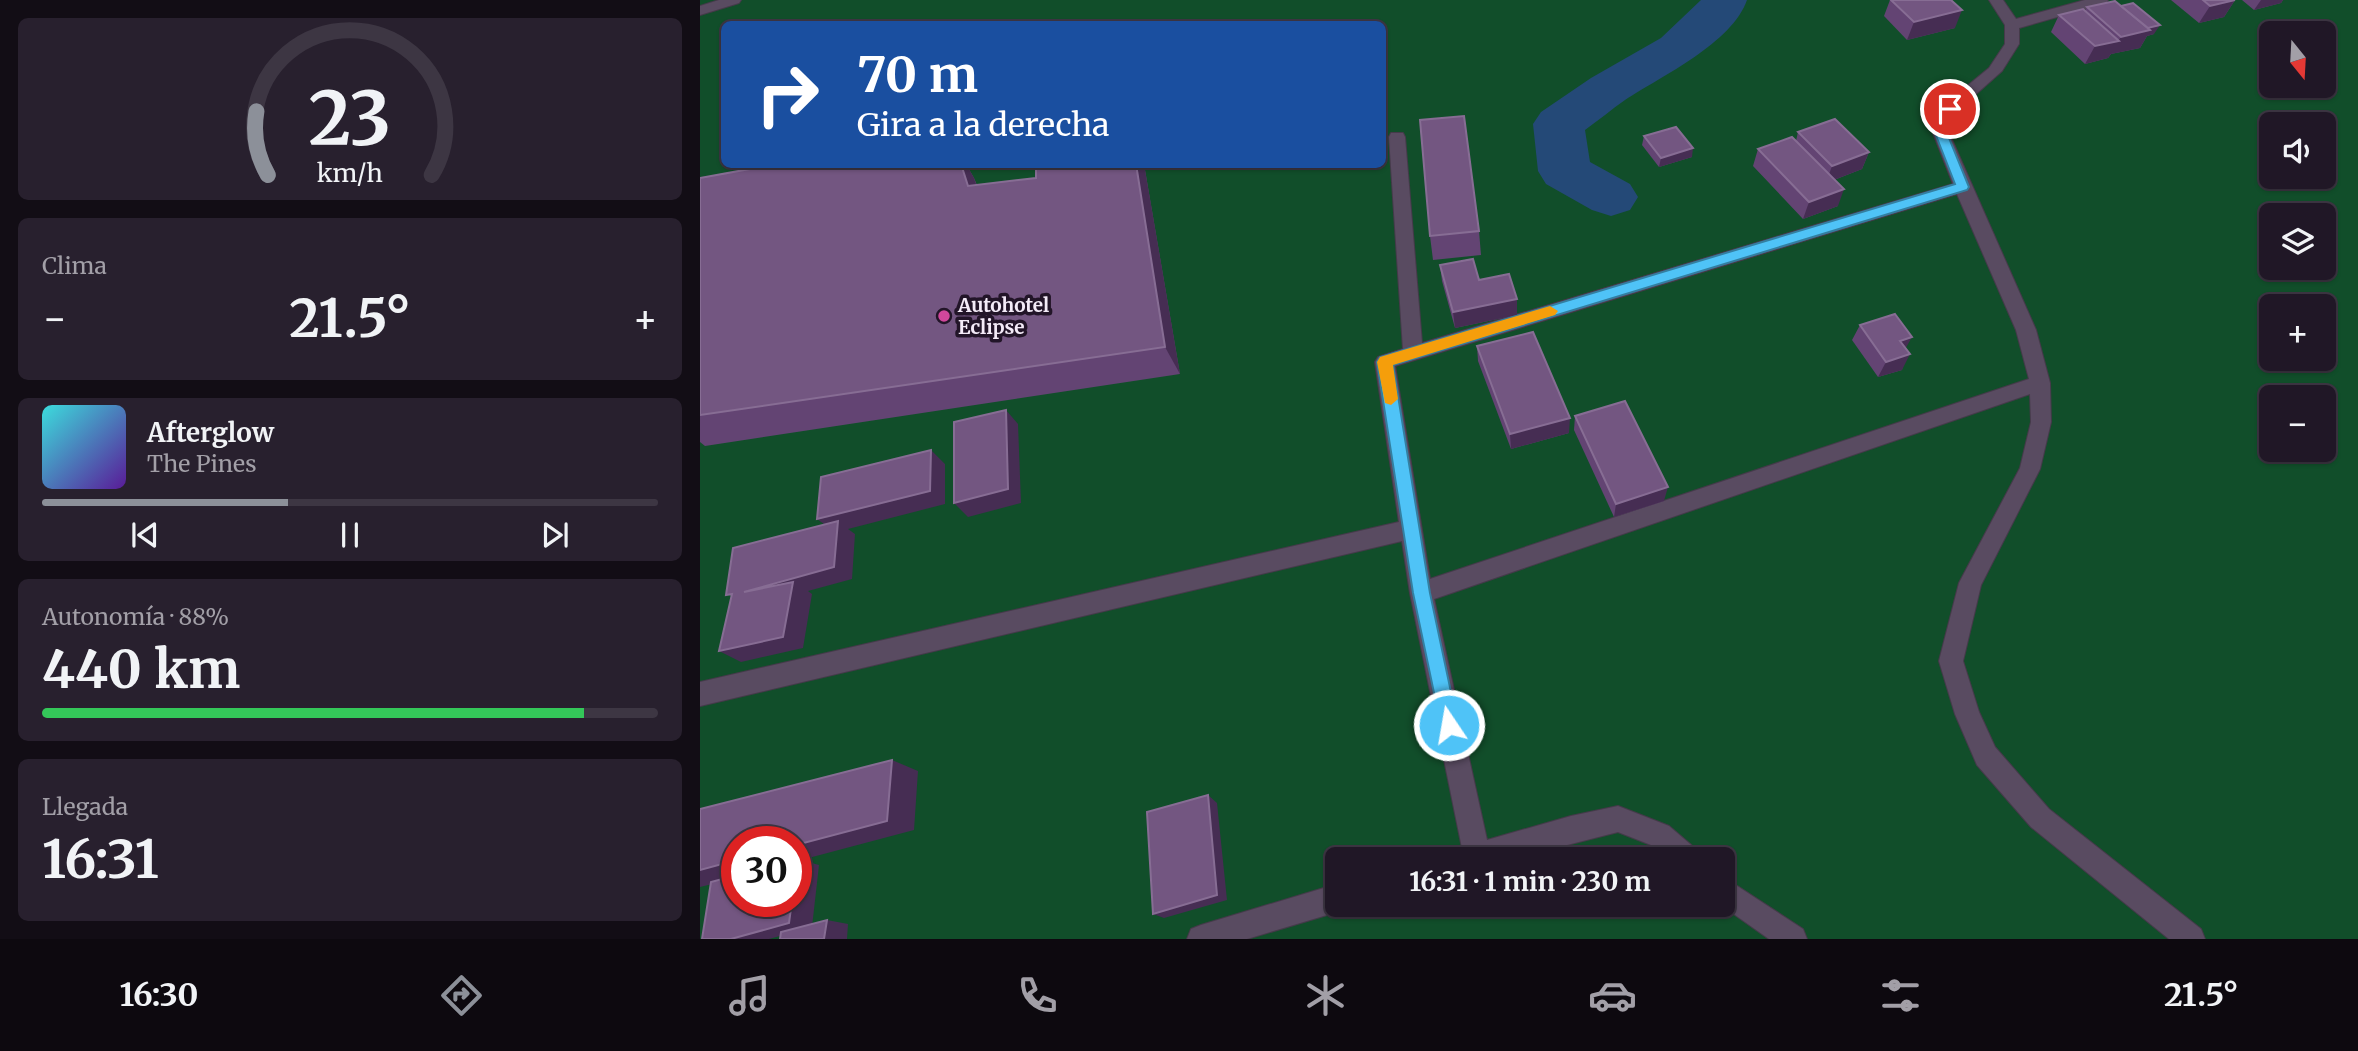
<!DOCTYPE html>
<html lang="es">
<meta charset="utf-8">
<style>
:root{--surface:#201726;--page:#28202e;--text:#f1f3f6;--muted:#a29fa7;--line:#3d3643;--accent:#8c9099}
body{margin:0;font-family:Merriweather,serif;background:var(--page);color:var(--text);height:100vh;display:flex;flex-direction:column;font-size:26px;white-space:nowrap}
*{box-sizing:border-box;margin:0}
p{font-size:23px;color:var(--muted)}
.icon{flex:none;width:38px;height:38px;fill:none;stroke:currentColor;stroke-width:2;stroke-linecap:round;stroke-linejoin:round}
.map{position:relative;flex:1;overflow:hidden}
.sheet{display:flex;flex-direction:column;gap:18px;padding:18px;background:#120d15;width:700px}
.sheet>*{flex:none}
.top-card{position:absolute;left:21px;top:21px;width:665px;height:147px;border-radius:10px;box-shadow:0 2px 5px #0004,0 0 0 2px var(--line);background:#1a4fa0;color:#fff;overflow:hidden}
.needle{width:46px;rotate:162deg}
.fabs{position:absolute;left:1559px;top:21px;display:grid;gap:14px}
.fabs a{display:grid;place-items:center;width:77px;height:77px;border-radius:10px;background:var(--surface);box-shadow:0 2px 5px #0004,0 0 0 2px var(--line);font-size:35px}
.speed{position:absolute;left:21px;top:826px;display:flex;gap:14px;font-size:35px;font-weight:700;text-align:center}
.speed>*{display:grid;place-content:center;width:91px;height:91px;border-radius:50%;background:var(--surface);box-shadow:0 2px 5px #0004,0 0 0 2px var(--line);line-height:1}
.speed .limit{border:10px solid #d22;background:#fff;color:#111}
.pin{position:absolute;display:grid;place-items:center;width:60px;height:60px;color:#fff;margin:-30px;border:4px solid #fff;border-radius:50%;box-shadow:0 2px 7px #0007}
.me{position:absolute;width:77px;margin:-38px;rotate:348deg;stroke-linejoin:round;filter:drop-shadow(0 0 5px #0008)}
.turn{display:flex;align-items:center;gap:24px;height:147px;padding:0 21px;font-size:32px}
.turn .icon{width:91px;height:91px;stroke-width:2.5}
.turn b{display:block;font-size:49px;line-height:60px}
.big{font-size:52px;font-weight:700;line-height:1.1}
.sheet .card{flex:1;display:flex;flex-direction:column;justify-content:center;gap:10px;min-width:0;padding:0 24px;border-radius:10px;background:var(--page)}
.sheet .dial{align-items:center;gap:0}
.dial svg{height:182px;overflow:visible;fill:none;stroke:var(--line);stroke-width:7;stroke-linecap:round;text-anchor:middle}
.dial text{fill:var(--text);stroke:none}
.song{display:flex;align-items:center;gap:21px}
.cover{width:84px;height:84px;border-radius:10px;background:linear-gradient(135deg,hsl(180 70% 55%),hsl(270 70% 35%))}
.played{height:7px;border-radius:4px;background:linear-gradient(90deg,var(--accent) 40%,var(--line) 40%)}
.keys{display:flex;justify-content:space-around;direction:ltr}
.heat{display:flex;justify-content:space-between;align-items:center;font-size:38px;direction:ltr}
.charge{height:10px;border-radius:5px;background:linear-gradient(90deg,#34c759 88%,var(--line) 0)}
.trip{position:absolute;left:625px;top:847px;width:410px;height:70px;border-radius:10px;background:var(--surface);box-shadow:0 2px 5px #0004,0 0 0 2px var(--line);font-weight:700;line-height:70px;text-align:center}
.tabs{display:flex;height:112px;justify-content:space-around;align-items:center;background:#0d090f;color:var(--muted)}
.tabs .icon{width:49px;height:49px}
.tabs .selected{color:var(--accent)}
.tabs b{font-size:32px;color:var(--text)}
main{display:flex;flex:1;min-height:0}
.map>svg:first-child{display:block}
</style>
<main>
<section class="sheet">
<div class="card dial"><svg viewBox="0 0 100 80">
<path d="M14 69A42 42 0 1 1 86 69"/>
<path d="M14 69A42 42 0 0 1 9 41" stroke="#8c9099"/>
<text x="50" y="56" font-size="32" font-weight="700">23</text>
<text x="50" y="72" font-size="11">km/h</text>
</svg></div>
<div class="card"><p>Clima</p>
<div class="heat"><a>−</a><b class="big">21.5°</b><a>+</a></div>
</div>
<div class="card">
<div class="song"><i class="cover"></i><div><b>Afterglow</b><p>The Pines</p></div></div>
<div class="played"></div>
<div class="keys"><svg class="icon" aria-label="previous" viewBox="0 0 24 24"><path d="M18 5L8 12l10 7zM5 5v14"/></svg><svg class="icon" aria-label="pause" viewBox="0 0 24 24"><path d="M8 5v14M16 5v14"/></svg><svg class="icon" aria-label="next" viewBox="0 0 24 24"><path d="M6 5l10 7-10 7zM19 5v14"/></svg></div>
</div>
<div class="card"><p>Autonomía · 88%</p><b class="big">440 km</b><div class="charge"></div></div>
<div class="card"><p>Llegada</p><b class="big">16:31</b></div>
</section>
<div class="map">
<svg width="1658" height="939" viewBox="0 0 1658 939">
<rect width="100%" height="100%" fill="#2b1f32"/>
<!-- green -->
<path fill="#114e2a" fill-rule="evenodd" d="M0 0H1658V939H0ZM24 24H682V164H24ZM1572 33H1624V86H1572ZM1572 124H1624V177H1572ZM1572 215H1624V268H1572ZM1572 306H1624V359H1572ZM1572 397H1624V450H1572ZM37 842H96V901H37ZM637 859H1022V905H637Z"/>
<g fill="none" stroke-linecap="round" stroke-linejoin="round">
<!-- river -->
<path fill="#244977" fill-rule="evenodd" d="M1001 0H1047C1032 43 962 76 925 100 912 109 899 120 885 130L890 162 930 184 938 197 930 210 911 216 892 210 846 184 838 171 833 124 841 112 891 78 961 38Z"/>
<defs>
<g id="minor">
<polygon points="19,0 41,0 39,3 0,15 0,6"/>
<path d="M1289 0H1303L1316 19 1385 0H1408L1406 3 1319 28V44L1302 71 1257 111 1249 133 1336 330 1350 383 1351 422 1340 469 1281 585 1263 661 1279 712 1295 747 1349 809 1501 929 1505 939H1469L1331 827 1277 765 1255 714 1239 661 1259 583 1320 468 1331 422 1330 394 734 599 787 840 871 816 918 806 969 826 997 850 1001 859H968L951 845 918 832 812 859H755L762 848 710 593 702 541 0 706V682L699 522 675 362 678 357 703 349 689 137 691 133H703L705 137 722 343 1253 184 1233 133 1244 105 1289 68 1305 44V25ZM1257 194 1316 330 1329 379 730 579 695 366Z"/>
<polygon points="1022,876 1103,929 1107,939 1069,939 1021,905"/>
<polygon points="637,884 637,905 648,905 637,912 547,939 487,939 491,929 501,925"/>
</g>
</defs>
<!-- minor casing -->
<use href="#minor" stroke="#453a4a" stroke-width="2"/>
<!-- minor -->
<use href="#minor" fill="#594b61" fill-rule="evenodd"/>
</g>
<!-- wall -->
<g fill="#634473">
<polygon points="1190,0 1251,0 1255,28 1207,40 1184,16"/>
<polygon points="1471,0 1535,0 1524,17 1499,23"/>
<polygon points="1542,0 1583,0 1581,3 1554,10"/>
<polygon points="1387,7 1454,34 1447,36 1440,48 1411,54 1408,58 1385,64 1351,32 1359,15 1385,11"/>
<polygon points="1098,132 1169,152 1162,169 1134,180 1138,206 1103,219 1053,166 1058,149 1096,141"/>
<polygon points="944,136 992,157 959,167 942,145"/>
<polygon points="77,164 266,164 274,178 277,185 336,178 336,164 444,164 480,374 5,446 0,442 0,178"/>
<polygon points="779,231 781,255 733,260 730,236"/>
<polygon points="740,265 779,280 817,315 755,328 742,281"/>
<polygon points="1160,325 1206,348 1202,370 1178,377 1152,340"/>
<polygon points="777,346 869,433 811,449 778,361"/>
<polygon points="875,416 964,501 914,517 874,430"/>
</g>
<!-- shaded-wall -->
<g fill="#462d53">
<polygon points="1535,0 1524,17 1499,23 1510,6"/>
<polygon points="1561,0 1583,0 1581,3 1554,10"/>
<polygon points="1262,10 1255,28 1207,40 1214,22"/>
<polygon points="1460,25 1454,34 1447,36 1440,48 1411,54 1408,58 1385,64 1395,46 1418,41 1421,37 1439,30"/>
<polygon points="993,148 992,157 959,167 961,158"/>
<polygon points="1169,152 1162,169 1126,183 1132,166"/>
<polygon points="261,164 266,164 274,178 287,216 268,186"/>
<polygon points="436,164 444,164 480,374 465,347"/>
<polygon points="1144,189 1138,206 1103,219 1109,202"/>
<polygon points="817,299 817,315 755,328 753,312"/>
<polygon points="1212,337 1203,353 1200,341"/>
<polygon points="1210,354 1202,370 1178,377 1186,362"/>
<polygon points="306,410 318,424 321,503 268,517 254,503"/>
<polygon points="870,418 869,433 811,449 810,434"/>
<polygon points="231,450 245,464 245,504 148,529 155,534 152,579 108,591 112,594 103,648 41,662 19,651 44,592 135,532 117,519"/>
<polygon points="968,487 964,501 914,517 916,504"/>
<polygon points="192,760 218,771 214,830 101,860 119,865 112,927 69,939 31,939 92,901 96,901 96,845"/>
<polygon points="508,795 517,803 527,900 464,918 453,914"/>
<polygon points="37,860 37,878 0,887 0,870"/>
<polygon points="127,920 148,924 147,939 124,939"/>
</g>
<!-- building -->
<g fill="#735681" stroke="#876d94" stroke-width="2">
<polygon points="1191,0 1251,0 1262,10 1214,22"/>
<polygon points="1503,0 1535,0 1510,6"/>
<polygon points="1415,1 1450,30 1421,37 1387,7"/>
<polygon points="1433,3 1460,25 1448,28 1421,6"/>
<polygon points="1383,9 1419,41 1395,46 1359,15"/>
<polygon points="764,116 779,231 730,236 720,120"/>
<polygon points="1135,119 1169,152 1132,166 1098,132"/>
<polygon points="976,127 993,148 961,158 944,136"/>
<polygon points="1092,137 1144,189 1109,202 1058,149"/>
<polygon points="77,164 261,164 268,186 336,178 336,164 436,164 465,347 0,415 0,178"/>
<polygon points="773,259 779,280 809,274 817,299 753,312 740,265"/>
<polygon points="1195,314 1212,337 1200,341 1210,354 1186,362 1160,325"/>
<polygon points="833,332 870,418 810,434 777,346"/>
<polygon points="925,401 968,487 916,504 875,416"/>
<polygon points="306,410 308,489 254,503 254,422"/>
<polygon points="231,450 230,491 117,519 121,477"/>
<polygon points="138,521 134,567 44,592 93,582 83,637 19,651 32,594 26,595 33,548"/>
<polygon points="192,760 187,821 96,845 96,842 37,842 37,860 0,870 0,809"/>
<polygon points="508,795 517,895 453,914 447,812"/>
<polygon points="37,875 37,901 92,901 89,923 31,939 2,939 11,882"/>
<polygon points="127,920 124,939 80,939 81,932"/>
</g>
<!-- route -->
<polygon fill="#4fc3f7" stroke="#337fa1" stroke-width="2" points="1250,105 1256,109 1247,133 1269,187 1267,190 693,365 730,593 758,725 756,731 749,734 742,731 713,593 677,362 680,357 1255,184 1235,133 1244,109"/>
<!-- slow -->
<polygon fill="#f59e0b" points="850,306 858,311 855,315 693,365 698,399 691,405 685,403 677,362 680,357"/>
<!-- markers -->
<circle fill="#d1479c" stroke="#221528" stroke-width="2.5" cx="244" cy="316" r="7"/>
<g text-anchor="middle" dominant-baseline="central" stroke-width="7" stroke-linejoin="round" paint-order="stroke">
<!-- poi labels -->
<g font-size="19" font-weight="bold" fill="#f4ebf8" stroke="#221528" text-anchor="start">
<text x="258" y="305">Autohotel<tspan x="258" dy="22">Eclipse</tspan></text>
</g>
</g>
</svg>
<div class="fabs">
<a><svg class="needle" viewBox="-14 -14 28 28"><path d="M0-13l5 13h-10z" fill="#e53935"/><path d="M0 13l5-13h-10z" fill="#a29fa7"/></svg></a>
<a><svg class="icon" aria-label="sound" viewBox="0 0 24 24"><path d="M4 9h4l5-4v14l-5-4H4zM17 9q2 3 0 6"/></svg></a>
<a><svg class="icon" aria-label="layers" viewBox="0 0 24 24"><path d="M12 4l9 5-9 5-9-5zM3 14l9 5 9-5"/></svg></a>
<a>+</a>
<a>−</a>
</div>
<div class="speed"><div class="limit">30</div></div>
<div class="pin" style="left:1250px;top:109px;background:#d93025"><svg class="icon" aria-label="arrive" viewBox="0 0 24 24"><path d="M6 21V4h12l-3 4 3 4H6"/></svg></div>
<svg class="me" style="left:749px;top:725px" viewBox="-20 -20 40 40"><circle r="17" fill="#4fc3f7" stroke="#fff" stroke-width="3"/><path d="M0-11L8 9 0 5-8 9z" fill="#fff"/></svg>
<div class="trip">16:31 · 1 min · 230 m</div>
<div class="top-card">
<div class="turn"><svg class="icon" aria-label="right" viewBox="0 0 24 24"><path d="M7 20v-9h11M14 6l5 5-5 5"/></svg><div><b>70 m</b>Gira a la derecha</div></div>
</div>
</div>
</main>
<nav class="tabs">
<b>16:30</b>
<svg class="icon selected" aria-label="directions" viewBox="0 0 24 24"><path d="M12 3l9 9-9 9-9-9zM9 14v-3h6M13 9l2 2-2 2"/></svg>
<svg class="icon" aria-label="music" viewBox="0 0 24 24"><path d="M9 18V5l10-2v13"/><circle cx="6" cy="18" r="3"/><circle cx="16" cy="16" r="3"/></svg>
<svg class="icon" aria-label="phone" viewBox="0 0 24 24"><path d="M5 4h4l2 5-3 2q2 4 5 5l2-3 5 2v4C11 20 4 13 5 4z"/></svg>
<svg class="icon" aria-label="climate" viewBox="0 0 24 24"><path d="M12 3v18M4 7l16 10M4 17L20 7"/></svg>
<svg class="icon" aria-label="car" viewBox="0 0 24 24"><path d="M5 17H2v-5l4-1 3-4h7l3 4 3 1v5h-3M9 17h6M6 11h13"/><circle cx="7" cy="17" r="2"/><circle cx="17" cy="17" r="2"/></svg>
<svg class="icon" aria-label="filters" viewBox="0 0 24 24"><path d="M4 7h16M4 17h16"/><circle cx="9" cy="7" r="2"/><circle cx="15" cy="17" r="2"/></svg>
<b>21.5°</b>
</nav>
